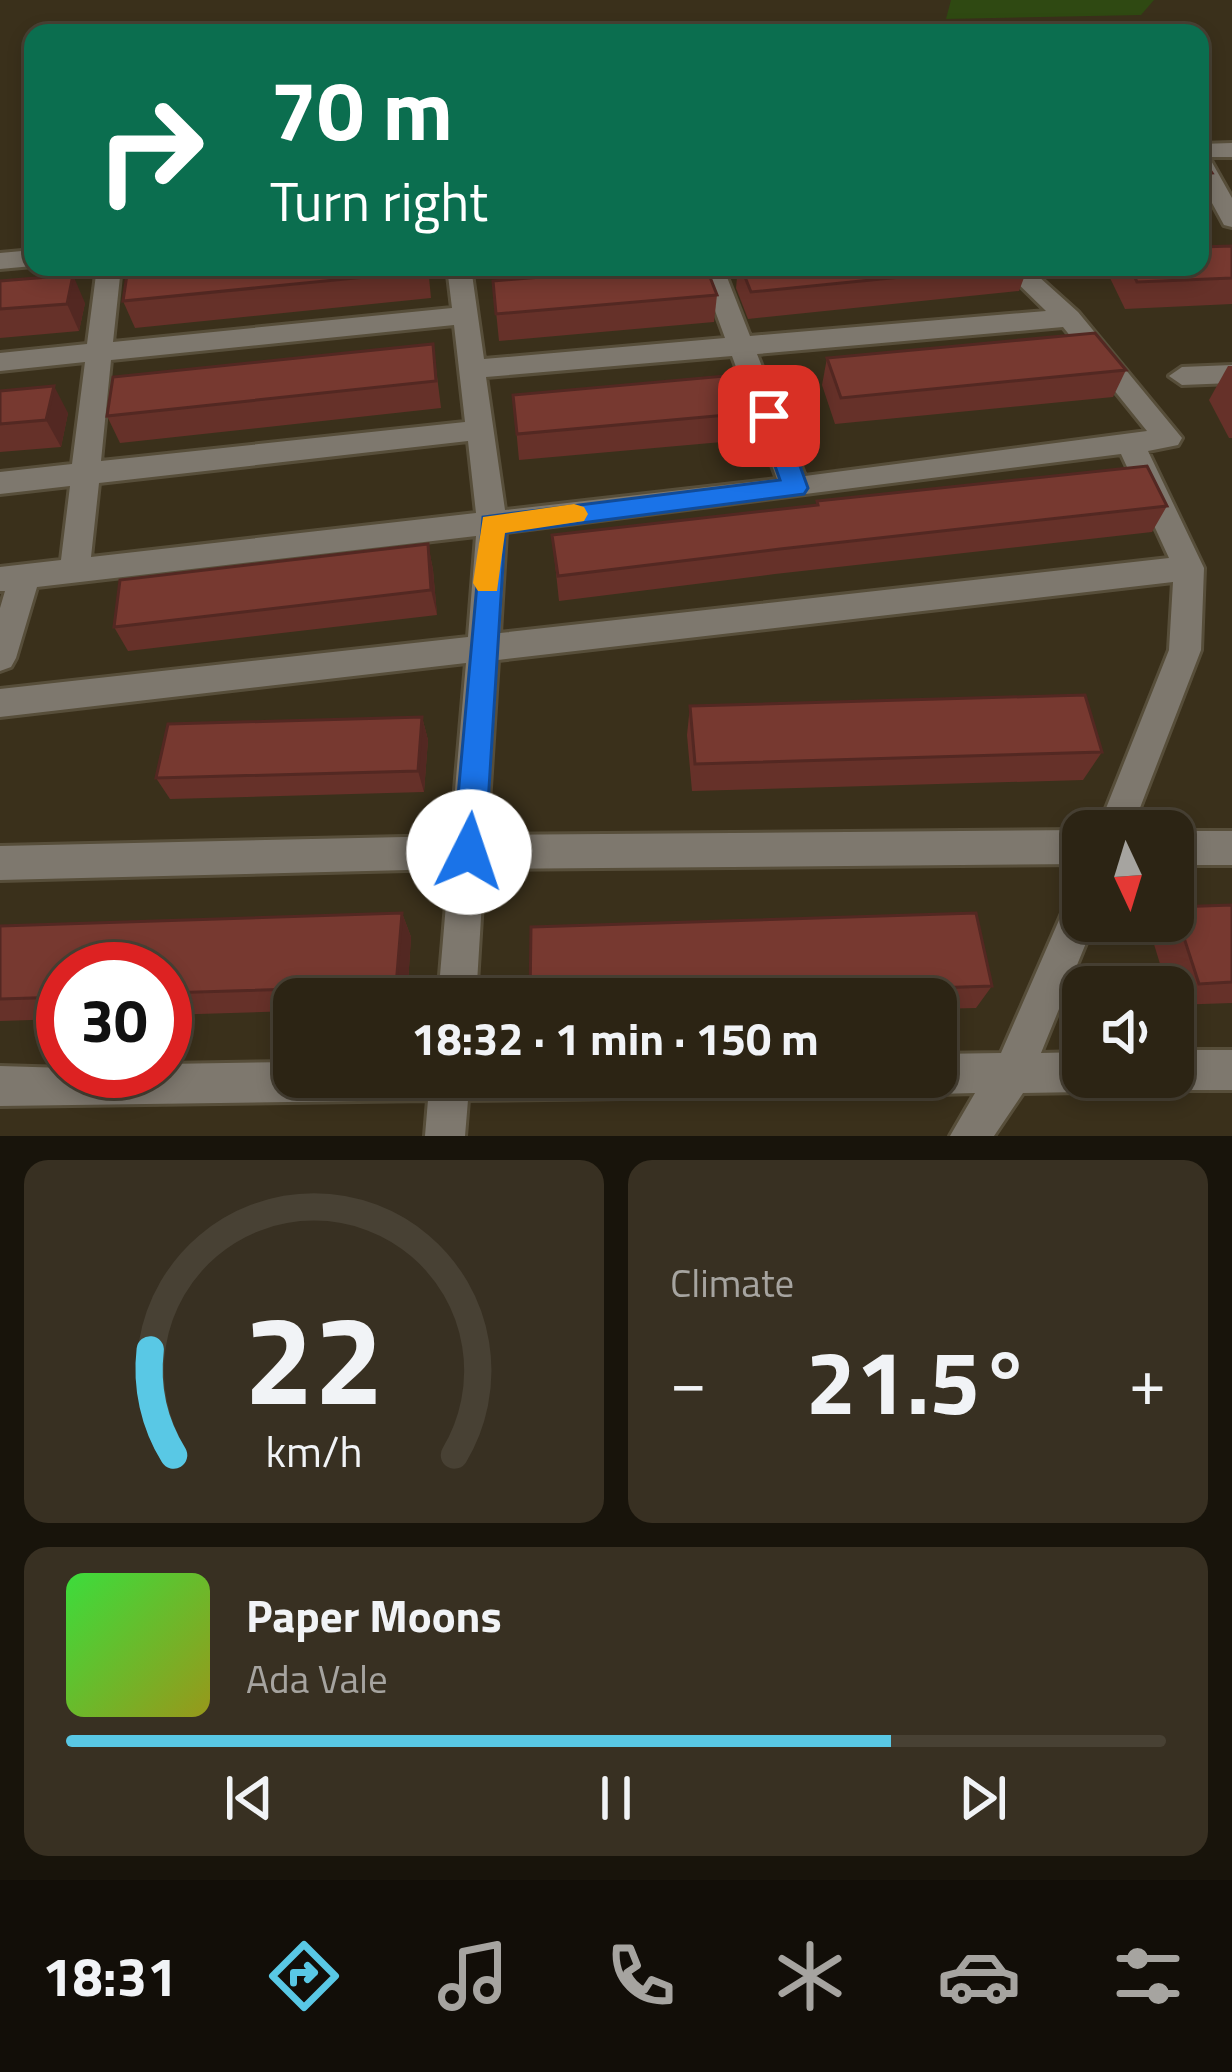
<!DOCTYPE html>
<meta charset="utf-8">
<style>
:root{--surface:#2c2414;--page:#383022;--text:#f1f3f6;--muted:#a6a4a0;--line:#484134;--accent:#59c8e5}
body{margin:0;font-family:"Titillium Web",sans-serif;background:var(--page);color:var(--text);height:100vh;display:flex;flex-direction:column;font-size:45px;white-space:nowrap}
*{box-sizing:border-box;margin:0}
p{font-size:39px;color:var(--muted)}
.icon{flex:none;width:66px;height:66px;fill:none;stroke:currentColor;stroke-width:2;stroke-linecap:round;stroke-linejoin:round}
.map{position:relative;height:1136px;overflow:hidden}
.details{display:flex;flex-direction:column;gap:24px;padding:24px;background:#18140b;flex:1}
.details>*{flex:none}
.guide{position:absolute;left:24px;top:24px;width:1185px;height:252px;border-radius:24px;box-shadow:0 6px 18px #0003,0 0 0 3px var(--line);background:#0b6e4f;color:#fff;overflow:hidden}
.needle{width:78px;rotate:176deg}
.fabs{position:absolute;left:1062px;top:810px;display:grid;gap:24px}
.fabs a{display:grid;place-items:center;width:132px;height:132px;border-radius:24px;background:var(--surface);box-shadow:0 6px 18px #0003,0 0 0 3px var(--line);font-size:60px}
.speed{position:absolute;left:36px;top:942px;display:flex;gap:24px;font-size:60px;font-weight:700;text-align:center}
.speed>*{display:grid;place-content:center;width:156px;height:156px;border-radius:50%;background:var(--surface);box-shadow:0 6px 18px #0003,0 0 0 3px var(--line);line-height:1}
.speed .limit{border:18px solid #d22;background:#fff;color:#111}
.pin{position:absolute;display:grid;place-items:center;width:102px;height:102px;color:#fff;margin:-51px;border-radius:24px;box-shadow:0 6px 18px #0006}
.me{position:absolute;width:132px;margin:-66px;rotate:4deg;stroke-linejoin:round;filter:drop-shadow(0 0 9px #0008)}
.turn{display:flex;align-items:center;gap:42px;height:252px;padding:0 48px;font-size:54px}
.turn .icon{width:156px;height:156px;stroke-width:2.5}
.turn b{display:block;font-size:84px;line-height:102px}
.big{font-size:90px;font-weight:700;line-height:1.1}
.details .card{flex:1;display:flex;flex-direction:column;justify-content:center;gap:18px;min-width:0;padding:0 42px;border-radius:24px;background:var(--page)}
.details .dial{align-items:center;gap:0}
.dial svg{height:312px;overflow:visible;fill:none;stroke:var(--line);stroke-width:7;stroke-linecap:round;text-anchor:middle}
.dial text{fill:var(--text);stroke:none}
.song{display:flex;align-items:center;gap:36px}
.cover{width:144px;height:144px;border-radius:18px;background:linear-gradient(135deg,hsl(120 70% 55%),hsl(60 70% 35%))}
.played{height:12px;border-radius:6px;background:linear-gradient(90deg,var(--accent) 75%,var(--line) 75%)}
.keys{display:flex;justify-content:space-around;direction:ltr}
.heat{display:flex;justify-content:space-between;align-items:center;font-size:66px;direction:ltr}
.details .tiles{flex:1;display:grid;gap:24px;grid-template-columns:1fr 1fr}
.card:last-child{grid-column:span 2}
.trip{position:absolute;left:273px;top:978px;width:684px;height:120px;border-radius:24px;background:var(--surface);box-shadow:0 6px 18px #0003,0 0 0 3px var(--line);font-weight:700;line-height:120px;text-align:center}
.menu{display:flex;height:192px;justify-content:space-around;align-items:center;background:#120e08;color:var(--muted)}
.menu .icon{width:84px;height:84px}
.menu .selected{color:var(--accent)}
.menu b{font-size:54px;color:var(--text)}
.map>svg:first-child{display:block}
</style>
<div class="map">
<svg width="1232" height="1136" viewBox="0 0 1232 1136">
<rect width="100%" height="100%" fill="#3a301b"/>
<!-- green -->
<polygon fill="#2f4912" points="951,0 1154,0 1141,15 946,19"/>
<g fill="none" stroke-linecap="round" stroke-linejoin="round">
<defs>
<g id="minor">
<polygon points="1232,143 1232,157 1209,157 1232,198 1232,227 1224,225 1200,181 1200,144"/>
<polygon points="33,250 33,266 0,269 0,253"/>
<path d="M97 267H121L113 342 452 308 447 267H471L484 359 725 338 699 267H723L750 336 1046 311 1001 267H1028L1078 312 1182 438 1178 445 1148 451 1204 568 1201 650 1131 831H1097L1169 650 1173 582 498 660 487 835 1083 830V864L484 869 476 999H438L449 869 0 880V846L451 836 466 663 0 717V689L468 637 476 536 37 587 16 658 11 667 0 671V608L5 591H0V567L61 560 70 486 0 494V472L72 464 85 362 0 371V353L87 344ZM454 325 465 422 101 461 111 360ZM1063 327 1147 431 805 476 757 354ZM732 356 777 479 505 510 486 377ZM468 441 476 513 91 557 99 483ZM1121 454 1169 558 500 633 506 532Z"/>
<polygon points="1232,365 1232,383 1182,385 1169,376 1182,367"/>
<rect x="1173" y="831" width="59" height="34"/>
<polygon points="1083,889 1083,921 1095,921 1041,1053 1083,1052 1083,1077 1101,1077 1097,1086 1083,1092 1023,1093 994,1136 950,1136 975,1093 936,1094 922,1088 917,1077 936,1077 936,1054 1001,1053 1070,895"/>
<polygon points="1173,1050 1232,1050 1232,1090 1173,1090 1159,1084 1156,1077 1173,1077"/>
<polygon points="294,1062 294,1077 719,1077 713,1091 699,1097 468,1100 465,1136 425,1136 428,1100 0,1106 0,1066 165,1071 165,1064"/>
</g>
</defs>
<!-- minor casing -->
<use href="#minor" stroke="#574e3a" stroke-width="6"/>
<!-- minor -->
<use href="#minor" fill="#7e786e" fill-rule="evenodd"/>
</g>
<!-- wall -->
<g fill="#663129">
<polygon points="1200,155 1212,173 1200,198"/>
<polygon points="1232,246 1232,304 1125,309 1110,278 1115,267 1200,267"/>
<polygon points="428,267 431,298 135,328 123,301"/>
<polygon points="738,267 1028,267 1019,291 748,319 736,288"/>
<polygon points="0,281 85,303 79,331 0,338"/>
<polygon points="493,281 717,295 714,322 499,341"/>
<polygon points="433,344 441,408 120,443 107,416"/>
<polygon points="827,358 1126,370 1113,397 835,424 822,385"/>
<polygon points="1228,366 1232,366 1232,438 1229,438 1209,400"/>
<polygon points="0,391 68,413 61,447 0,452"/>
<polygon points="513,395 760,412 756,439 519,460"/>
<polygon points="817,501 1167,506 1152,532 775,574 559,601 552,535 816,505"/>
<polygon points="428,544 433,570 437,615 128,651 114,627"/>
<polygon points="690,706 1102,752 1083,780 692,791 687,735"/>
<polygon points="422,717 428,740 424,792 170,799 156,778"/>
<polygon points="1232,905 1232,1003 1173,1005 1173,987 1167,987 1150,931 1160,921 1173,921 1174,907"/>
<polygon points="402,913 411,937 407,999 294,999 294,1011 165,1015 165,969 63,969 63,1019 0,1021 0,926"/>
<polygon points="992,986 976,1008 936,1009 936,999 530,999"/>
</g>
<!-- shaded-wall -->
<g fill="#532822">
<polygon points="73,275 85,303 79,331 67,304"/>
<polygon points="54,386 68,413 61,447 46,420"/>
<polygon points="428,544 433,570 437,615 431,590"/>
<polygon points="422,717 428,740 424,792 418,771"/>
<polygon points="402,913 411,937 407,999 402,999 396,986"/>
</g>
<!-- building -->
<g fill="#773930" stroke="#532822" stroke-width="3">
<polygon points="1200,155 1212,173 1200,174"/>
<polygon points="1232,246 1232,278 1137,282 1130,267 1200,267 1200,247"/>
<polygon points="426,267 427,271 123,301 128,268"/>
<polygon points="663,267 706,267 717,295 496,314 493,281"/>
<polygon points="741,267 1000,267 751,292"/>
<polygon points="73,275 67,304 0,309 0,281"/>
<polygon points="1095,333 1126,370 841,398 827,358"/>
<polygon points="433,344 436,381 107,416 113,377"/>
<polygon points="747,374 760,412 517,434 513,395"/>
<polygon points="54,386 46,420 0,424 0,391"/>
<polygon points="1147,466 1167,506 780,549 558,576 552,535 818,505 817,501"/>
<polygon points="428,544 431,590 114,627 120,580"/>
<polygon points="1085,695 1102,752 695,764 690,706"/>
<polygon points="422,717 418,771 156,778 168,724"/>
<polygon points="1232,905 1232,982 1199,984 1174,907"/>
<polygon points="402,913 396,986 165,993 165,969 63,969 63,997 0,999 0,926"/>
<polygon points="976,913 992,986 603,999 530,999 531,927"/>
</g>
<!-- route -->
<polygon fill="#1a73e8" stroke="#114b97" stroke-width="3" points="769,407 782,416 808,488 804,494 505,533 485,852 480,862 469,867 458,862 453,852 483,517 780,480 757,416"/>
<!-- slow -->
<polygon fill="#f59e0b" points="574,504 584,507 588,514 584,521 505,533 497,591 478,591 473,583 483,517"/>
</svg>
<div class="fabs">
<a><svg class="needle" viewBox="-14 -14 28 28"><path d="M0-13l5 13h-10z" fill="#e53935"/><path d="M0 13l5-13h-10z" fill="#a6a4a0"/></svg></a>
<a><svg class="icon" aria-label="sound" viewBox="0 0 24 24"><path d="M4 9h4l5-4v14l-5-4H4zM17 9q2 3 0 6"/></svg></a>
</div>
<div class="speed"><div class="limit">30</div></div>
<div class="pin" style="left:769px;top:416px;background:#d93025"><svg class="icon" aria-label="arrive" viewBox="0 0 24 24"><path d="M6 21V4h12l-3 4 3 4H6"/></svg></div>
<svg class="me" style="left:469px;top:852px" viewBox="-20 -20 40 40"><circle r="19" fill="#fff"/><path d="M0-13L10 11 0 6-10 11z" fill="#1a73e8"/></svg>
<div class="trip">18:32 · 1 min · 150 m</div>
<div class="guide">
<div class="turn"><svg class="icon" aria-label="right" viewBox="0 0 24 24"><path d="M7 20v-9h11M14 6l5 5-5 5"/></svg><div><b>70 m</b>Turn right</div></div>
</div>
</div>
<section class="details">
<div class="tiles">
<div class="card dial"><svg viewBox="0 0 100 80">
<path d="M14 69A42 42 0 1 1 86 69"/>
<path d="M14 69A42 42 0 0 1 8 42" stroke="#59c8e5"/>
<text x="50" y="56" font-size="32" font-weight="700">22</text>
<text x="50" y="72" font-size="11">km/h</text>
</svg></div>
<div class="card"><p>Climate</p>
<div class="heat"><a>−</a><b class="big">21.5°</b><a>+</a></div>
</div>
<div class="card">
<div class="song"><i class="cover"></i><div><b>Paper Moons</b><p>Ada Vale</p></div></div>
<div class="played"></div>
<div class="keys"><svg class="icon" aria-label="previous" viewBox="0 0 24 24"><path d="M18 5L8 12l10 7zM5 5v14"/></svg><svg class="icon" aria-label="pause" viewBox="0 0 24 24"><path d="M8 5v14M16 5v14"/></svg><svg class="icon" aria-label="next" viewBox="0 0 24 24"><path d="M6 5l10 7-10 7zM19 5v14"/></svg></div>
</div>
</div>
</section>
<nav class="menu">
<b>18:31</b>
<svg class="icon selected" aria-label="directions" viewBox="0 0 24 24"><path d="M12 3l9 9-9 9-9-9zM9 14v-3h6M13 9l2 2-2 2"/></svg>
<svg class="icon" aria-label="music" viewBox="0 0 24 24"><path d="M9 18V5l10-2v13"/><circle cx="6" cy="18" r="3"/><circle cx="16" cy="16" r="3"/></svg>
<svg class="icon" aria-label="phone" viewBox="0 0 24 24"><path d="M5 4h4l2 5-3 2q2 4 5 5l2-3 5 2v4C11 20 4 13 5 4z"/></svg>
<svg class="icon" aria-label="climate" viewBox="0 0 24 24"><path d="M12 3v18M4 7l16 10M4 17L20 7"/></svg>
<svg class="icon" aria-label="car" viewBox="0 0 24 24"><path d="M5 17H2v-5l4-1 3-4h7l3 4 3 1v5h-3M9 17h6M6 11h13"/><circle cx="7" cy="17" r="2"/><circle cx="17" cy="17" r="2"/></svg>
<svg class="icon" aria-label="filters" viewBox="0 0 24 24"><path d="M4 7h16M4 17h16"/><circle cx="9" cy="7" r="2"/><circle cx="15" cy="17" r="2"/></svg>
</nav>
